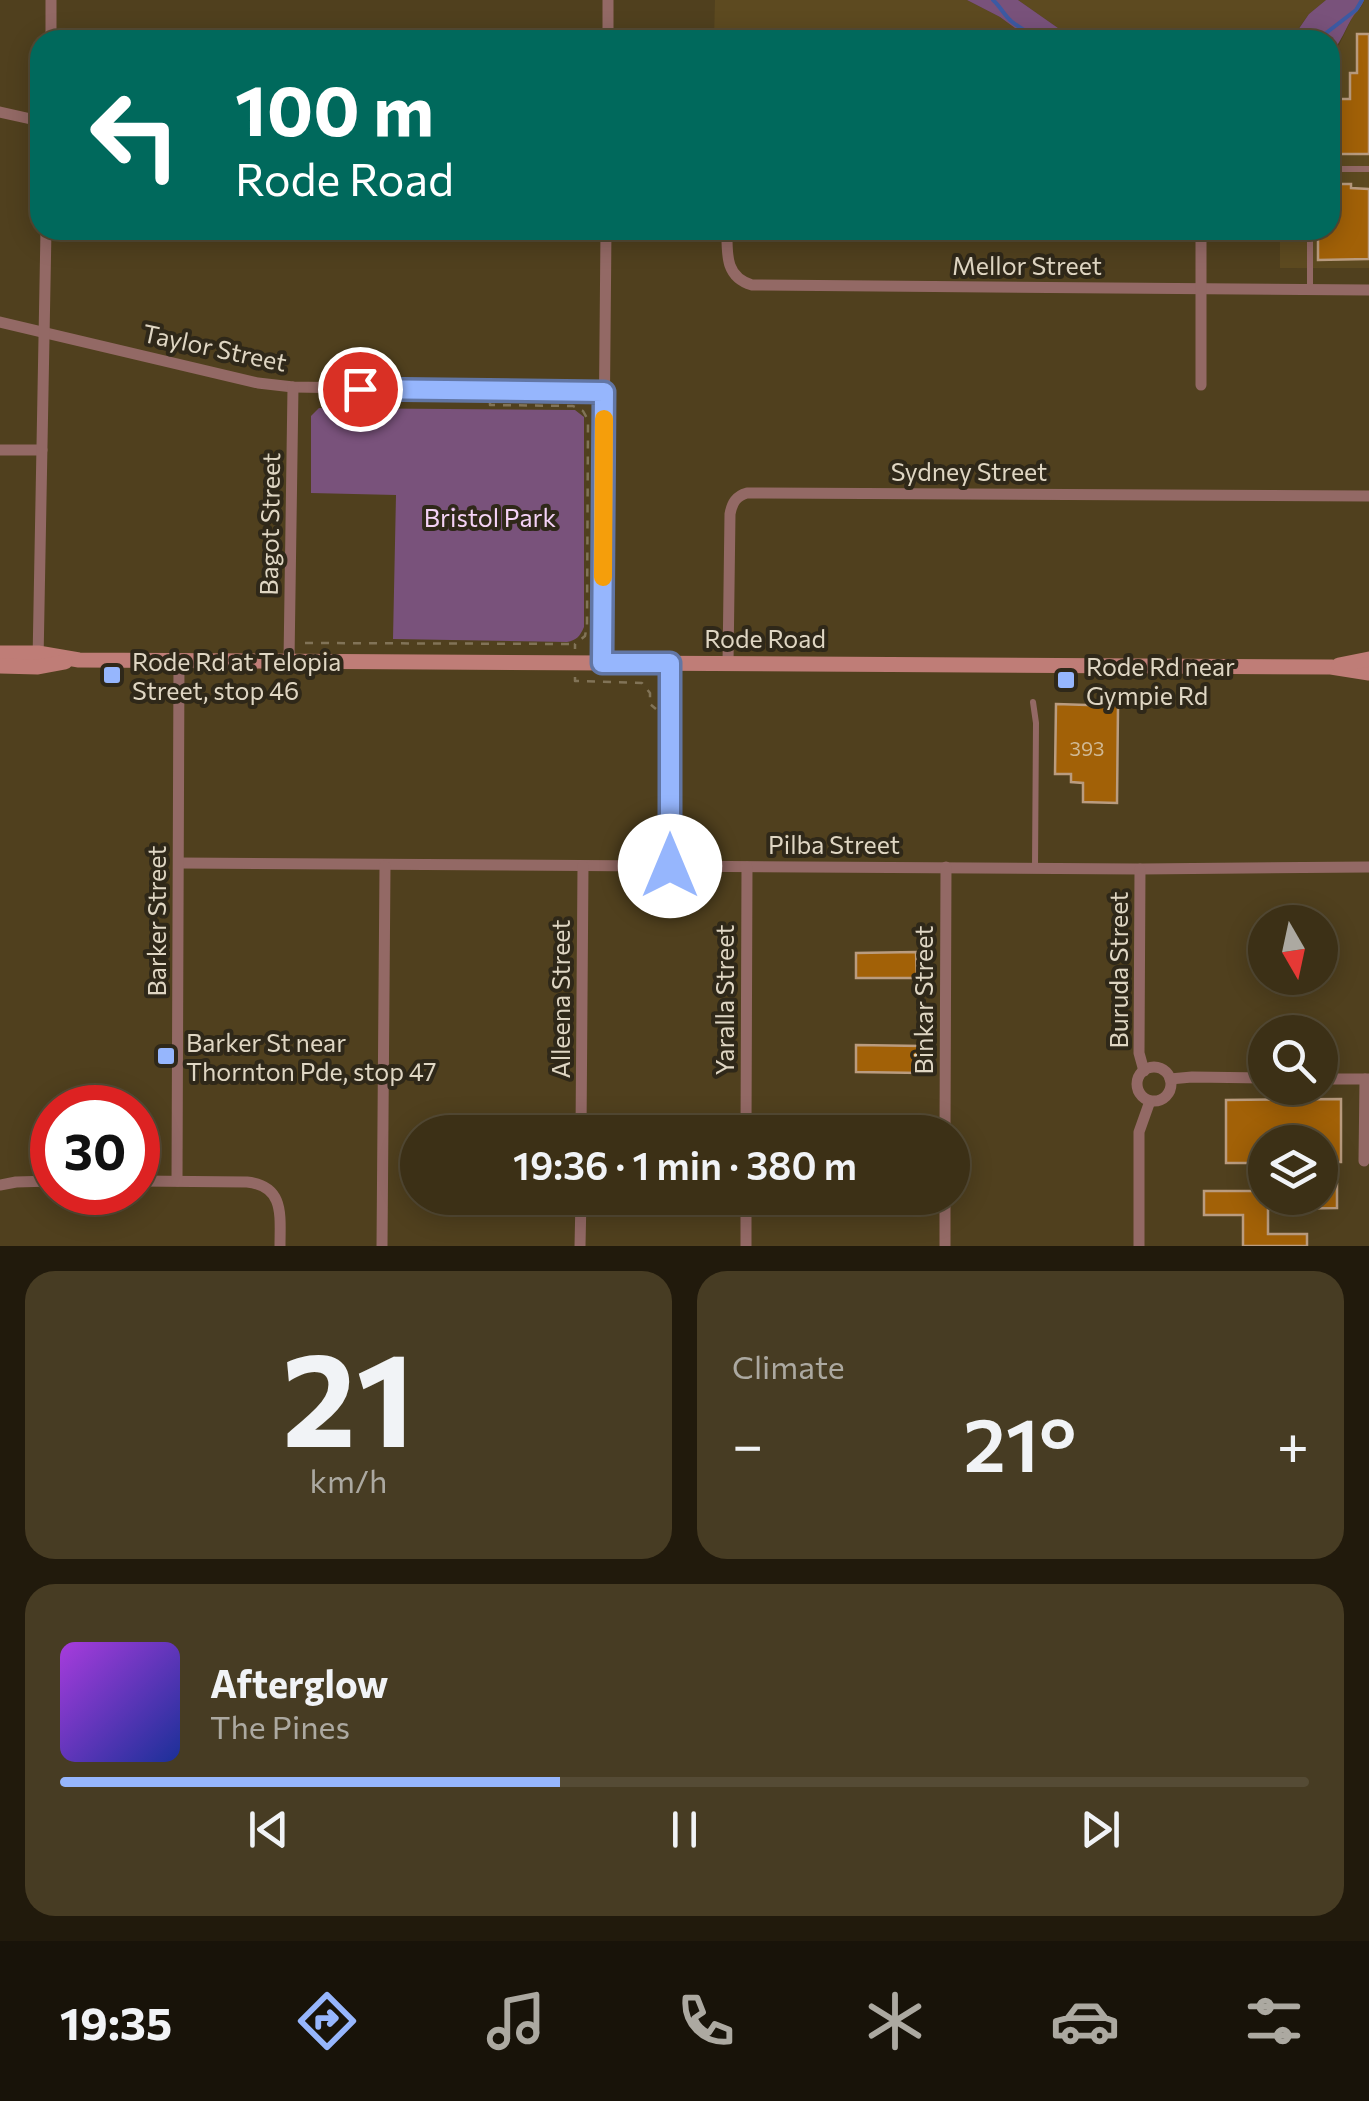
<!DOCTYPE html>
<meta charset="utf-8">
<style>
:root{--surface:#3c3016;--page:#473c23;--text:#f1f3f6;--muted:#aca9a1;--line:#554b35;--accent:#96b6fd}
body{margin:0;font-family:Commissioner,sans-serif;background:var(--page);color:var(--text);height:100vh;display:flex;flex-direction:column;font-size:38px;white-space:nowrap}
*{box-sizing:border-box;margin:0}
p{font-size:32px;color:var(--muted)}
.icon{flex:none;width:55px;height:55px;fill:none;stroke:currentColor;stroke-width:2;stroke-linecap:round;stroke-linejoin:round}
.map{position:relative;height:1246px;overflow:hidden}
.panel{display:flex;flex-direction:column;gap:25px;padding:25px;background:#211a0c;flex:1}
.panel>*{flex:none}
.banner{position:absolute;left:30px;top:30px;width:1310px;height:210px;border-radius:30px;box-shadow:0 5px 25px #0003,0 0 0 2px var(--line);background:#00695c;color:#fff;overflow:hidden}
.needle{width:65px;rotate:171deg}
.buttons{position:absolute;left:1248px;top:905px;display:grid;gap:20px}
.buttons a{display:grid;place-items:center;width:90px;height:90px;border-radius:50%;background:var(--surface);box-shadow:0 5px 25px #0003,0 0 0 2px var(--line);font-size:50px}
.speed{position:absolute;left:30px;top:1085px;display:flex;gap:20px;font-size:50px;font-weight:700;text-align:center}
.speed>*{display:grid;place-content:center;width:130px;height:130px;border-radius:50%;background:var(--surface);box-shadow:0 5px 25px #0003,0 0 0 2px var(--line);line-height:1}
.speed .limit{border:15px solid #d22;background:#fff;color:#111}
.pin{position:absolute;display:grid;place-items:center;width:85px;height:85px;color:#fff;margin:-42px;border:5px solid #fff;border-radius:50%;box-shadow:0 2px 10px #0007}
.me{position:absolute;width:110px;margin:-55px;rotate:0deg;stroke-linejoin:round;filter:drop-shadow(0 0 8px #0008)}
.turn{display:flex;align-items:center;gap:35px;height:210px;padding:0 40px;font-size:45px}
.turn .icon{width:130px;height:130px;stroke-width:2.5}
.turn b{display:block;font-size:70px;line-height:85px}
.big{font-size:75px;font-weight:600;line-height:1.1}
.panel .tile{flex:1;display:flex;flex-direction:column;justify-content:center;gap:15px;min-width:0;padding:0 35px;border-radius:30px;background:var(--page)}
.panel .dial{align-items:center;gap:0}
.dial b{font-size:130px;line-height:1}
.song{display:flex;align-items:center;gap:30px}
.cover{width:120px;height:120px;border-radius:15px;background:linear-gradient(135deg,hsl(280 70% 55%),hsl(230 70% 35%))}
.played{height:10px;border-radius:5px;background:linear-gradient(90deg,var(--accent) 40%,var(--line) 40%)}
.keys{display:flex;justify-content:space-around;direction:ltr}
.heat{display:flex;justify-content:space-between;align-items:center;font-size:55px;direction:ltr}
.panel .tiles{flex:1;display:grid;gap:25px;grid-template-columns:1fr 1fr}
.tile:last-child{grid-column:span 2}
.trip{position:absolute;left:400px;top:1115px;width:570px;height:100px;border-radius:50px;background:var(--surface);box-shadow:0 5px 25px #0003,0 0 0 2px var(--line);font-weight:600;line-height:100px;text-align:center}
.tabs{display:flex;height:160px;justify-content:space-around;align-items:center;background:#181309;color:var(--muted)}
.tabs .icon{width:70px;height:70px}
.tabs .current{color:var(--accent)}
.tabs b{font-size:45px;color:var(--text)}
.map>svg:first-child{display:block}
</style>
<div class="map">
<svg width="1369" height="1246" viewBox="0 0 1369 1246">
<rect width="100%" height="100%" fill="#50401e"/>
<!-- built -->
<g fill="#5d4a20">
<polygon points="715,0 967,0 1000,17 1031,40 714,40"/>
<polygon points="1018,0 1326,0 1309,14 1290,40 1070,40 1068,35"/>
<polygon points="1364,0 1369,0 1369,268 1280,268 1280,230 1330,230 1330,54 1339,45 1354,14 1362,6"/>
</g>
<!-- green -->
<g fill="#79527b">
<polygon points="967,0 1018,0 1068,35 1070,40 1031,40 1000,17"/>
<path d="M1326 0H1364C1362 6 1358 10 1354 15 1345 28 1342 42 1330 54V40H1291L1309 14Z"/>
<path d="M319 408 575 410 584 417V627C580 636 577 640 567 642L393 639 396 495 311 493V416Z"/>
</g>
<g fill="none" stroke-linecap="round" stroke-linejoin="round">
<!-- stream -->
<g stroke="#3c5aa3" stroke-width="4">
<path d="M993 0C1000 6 1004 15 1011 21 1021 29 1032 35 1043 40"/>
<polyline points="1317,40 1356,10 1362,0"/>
</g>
</g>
<!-- building -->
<g fill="#a26107" stroke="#ba9c7f" stroke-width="2.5">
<polygon points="1357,34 1369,34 1369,154 1330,154 1330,99 1350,99 1350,73 1357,73"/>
<polygon points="1330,184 1351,184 1351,188 1369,189 1369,259 1318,260 1318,230 1330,230"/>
<polygon points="1056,704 1118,706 1117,803 1083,802 1083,783 1071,782 1071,774 1055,774"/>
<polygon points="916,952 917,978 856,978 856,953"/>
<polygon points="856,1045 922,1046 922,1073 856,1072"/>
<polygon points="1341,1099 1341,1162 1320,1162 1320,1142 1265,1142 1265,1163 1226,1163 1226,1100"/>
<polygon points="1320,1184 1337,1184 1337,1208 1268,1209 1268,1234 1307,1234 1307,1246 1243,1246 1243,1215 1204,1215 1204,1191 1265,1191 1265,1198 1320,1198"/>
</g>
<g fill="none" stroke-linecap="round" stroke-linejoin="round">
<!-- path -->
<g stroke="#817357" stroke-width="2.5" stroke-dasharray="8 8" stroke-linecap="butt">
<polyline points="490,402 490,405 573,406 583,411 588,420 587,625 585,636 575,644 575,649"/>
<polyline points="305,643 575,644"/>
<polyline points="575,677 575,681 642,683 650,693 650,704 656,709"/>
</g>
<!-- lane -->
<g stroke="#936965" stroke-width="6">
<polyline points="1330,169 1369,169"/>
<polyline points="1310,230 1310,289"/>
<polyline points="1033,702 1036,723 1035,867"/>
</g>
<!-- street -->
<g stroke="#936965" stroke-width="11">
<polyline points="51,40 51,0"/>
<polyline points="608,40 608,0"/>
<polyline points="0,112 40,121"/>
<path d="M727 230C727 254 725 277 752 285L1369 290"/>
<polyline points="0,322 258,383 293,387 604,392"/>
<polyline points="1201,385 1201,230"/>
<polyline points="0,450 42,450"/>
<polyline points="38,661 46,230"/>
<polyline points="289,661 293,387"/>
<polyline points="602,663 606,230"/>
<path d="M728 663 730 514C732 503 736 496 747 493L1369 496"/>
<polyline points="179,863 1140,869 1369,867"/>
<polyline points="670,866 670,663"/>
<polyline points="1140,869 1139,1053 1144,1071"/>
<circle cx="1154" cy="1084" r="17"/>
<polyline points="1170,1079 1192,1077 1265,1078"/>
<polyline points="1320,1079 1369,1079"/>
<polyline points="581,1132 583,866"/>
<polyline points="746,1132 747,867"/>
<polyline points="945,1132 946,867"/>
<polyline points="1364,1161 1365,1079"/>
<path d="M138 1181 247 1182C285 1186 280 1216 280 1246"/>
<polyline points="177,1181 179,661"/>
<polyline points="0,1185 16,1182 52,1181"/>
<polyline points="382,1246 385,866"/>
<polyline points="580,1246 581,1198"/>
<polyline points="746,1246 746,1198"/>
<polyline points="945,1246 945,1198"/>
<polyline points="1139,1246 1139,1132 1150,1101"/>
</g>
<!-- secondary -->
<g stroke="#bf7d77" stroke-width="15">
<polyline points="0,653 38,653 79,660 1331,667 1369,673"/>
<polyline points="1339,665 1369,659"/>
<polyline points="0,666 38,667 65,662"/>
</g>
</g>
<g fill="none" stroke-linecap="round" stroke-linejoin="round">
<defs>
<polyline id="route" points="360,389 604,392 602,663 670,663 670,866"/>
</defs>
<!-- route casing -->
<use href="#route" stroke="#6276a4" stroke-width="25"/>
<!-- route -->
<use href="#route" stroke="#96b6fd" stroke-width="18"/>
<!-- slow -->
<polyline stroke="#f59e0b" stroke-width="18" points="603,577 604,419"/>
</g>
<!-- markers -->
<g fill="#96b6fd" stroke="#2f2819" stroke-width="4">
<rect x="102" y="665" width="20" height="20" rx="5"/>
<rect x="1056" y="670" width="20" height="20" rx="5"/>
<rect x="156" y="1046" width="20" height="20" rx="5"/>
</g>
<g text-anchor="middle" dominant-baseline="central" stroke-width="8" stroke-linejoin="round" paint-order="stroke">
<!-- number labels -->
<g font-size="20" fill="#d0b994">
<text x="1087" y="748">393</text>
</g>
<!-- street labels -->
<g font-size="25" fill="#dfd6c3" stroke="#2f2819">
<text x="1027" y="265">Mellor Street</text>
<text transform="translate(215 347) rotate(12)">Taylor Street</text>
<text x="969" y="471">Sydney Street</text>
<text transform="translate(269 524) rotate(-89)">Bagot Street</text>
<text x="765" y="638">Rode Road</text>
<text x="834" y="844">Pilba Street</text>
<text transform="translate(156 921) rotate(-90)">Barker Street</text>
<text transform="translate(1118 970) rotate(-90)">Buruda Street</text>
<text transform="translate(560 999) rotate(-90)">Alleena Street</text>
<text transform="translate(724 1000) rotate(-90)">Yaralla Street</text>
<text transform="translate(923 1000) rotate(-90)">Binkar Street</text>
</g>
<!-- park labels -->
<g font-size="25" fill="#f4d2f5" stroke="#2f2819">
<text x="490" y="517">Bristol Park</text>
</g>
<!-- poi labels -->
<g font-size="25" fill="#dfd6c3" stroke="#2f2819" text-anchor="start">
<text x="132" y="661">Rode Rd at Telopia<tspan x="132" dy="29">Street, stop 46</tspan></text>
<text x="1086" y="666">Rode Rd near<tspan x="1086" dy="29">Gympie Rd</tspan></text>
<text x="186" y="1042">Barker St near<tspan x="186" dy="29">Thornton Pde, stop 47</tspan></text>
</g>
</g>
</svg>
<div class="buttons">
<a><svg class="needle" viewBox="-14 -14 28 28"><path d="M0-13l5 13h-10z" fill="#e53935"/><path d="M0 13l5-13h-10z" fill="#aca9a1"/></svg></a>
<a><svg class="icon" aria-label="search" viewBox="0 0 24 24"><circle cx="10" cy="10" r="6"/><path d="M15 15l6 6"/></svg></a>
<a><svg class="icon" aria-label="layers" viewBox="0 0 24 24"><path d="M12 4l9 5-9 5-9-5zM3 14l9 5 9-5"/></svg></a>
</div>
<div class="speed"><div class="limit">30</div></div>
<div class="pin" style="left:360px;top:389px;background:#d93025"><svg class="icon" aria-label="arrive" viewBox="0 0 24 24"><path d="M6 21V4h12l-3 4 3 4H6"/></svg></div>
<svg class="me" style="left:670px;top:866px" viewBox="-20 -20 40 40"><circle r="19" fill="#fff"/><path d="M0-13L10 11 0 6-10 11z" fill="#96b6fd"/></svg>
<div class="trip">19:36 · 1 min · 380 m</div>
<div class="banner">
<div class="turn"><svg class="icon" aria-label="left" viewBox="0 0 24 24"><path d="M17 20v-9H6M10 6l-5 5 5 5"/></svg><div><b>100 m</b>Rode Road</div></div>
</div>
</div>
<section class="panel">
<div class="tiles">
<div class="tile dial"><b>21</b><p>km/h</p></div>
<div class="tile"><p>Climate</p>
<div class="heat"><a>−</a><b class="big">21°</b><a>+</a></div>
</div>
<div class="tile">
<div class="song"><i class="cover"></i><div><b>Afterglow</b><p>The Pines</p></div></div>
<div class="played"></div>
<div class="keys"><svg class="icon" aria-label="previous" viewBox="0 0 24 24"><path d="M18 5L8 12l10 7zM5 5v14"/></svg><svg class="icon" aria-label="pause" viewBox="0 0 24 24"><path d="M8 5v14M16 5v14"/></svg><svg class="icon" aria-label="next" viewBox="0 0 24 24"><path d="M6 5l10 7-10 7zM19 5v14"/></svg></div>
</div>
</div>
</section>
<nav class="tabs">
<b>19:35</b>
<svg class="icon current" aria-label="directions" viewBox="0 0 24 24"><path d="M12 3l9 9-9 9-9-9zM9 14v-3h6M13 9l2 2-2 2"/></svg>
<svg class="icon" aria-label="music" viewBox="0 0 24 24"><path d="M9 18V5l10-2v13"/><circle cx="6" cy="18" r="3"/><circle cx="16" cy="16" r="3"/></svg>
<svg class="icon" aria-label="phone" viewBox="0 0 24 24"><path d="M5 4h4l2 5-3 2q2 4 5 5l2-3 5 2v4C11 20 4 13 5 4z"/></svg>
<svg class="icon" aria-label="climate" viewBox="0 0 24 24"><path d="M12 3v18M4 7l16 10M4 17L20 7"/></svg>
<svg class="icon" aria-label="car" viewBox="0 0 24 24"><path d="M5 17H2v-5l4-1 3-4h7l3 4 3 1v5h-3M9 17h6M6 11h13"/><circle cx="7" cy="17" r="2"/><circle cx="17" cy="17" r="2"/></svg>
<svg class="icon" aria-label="filters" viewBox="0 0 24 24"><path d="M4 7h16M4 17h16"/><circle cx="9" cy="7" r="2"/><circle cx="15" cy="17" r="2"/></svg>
</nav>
